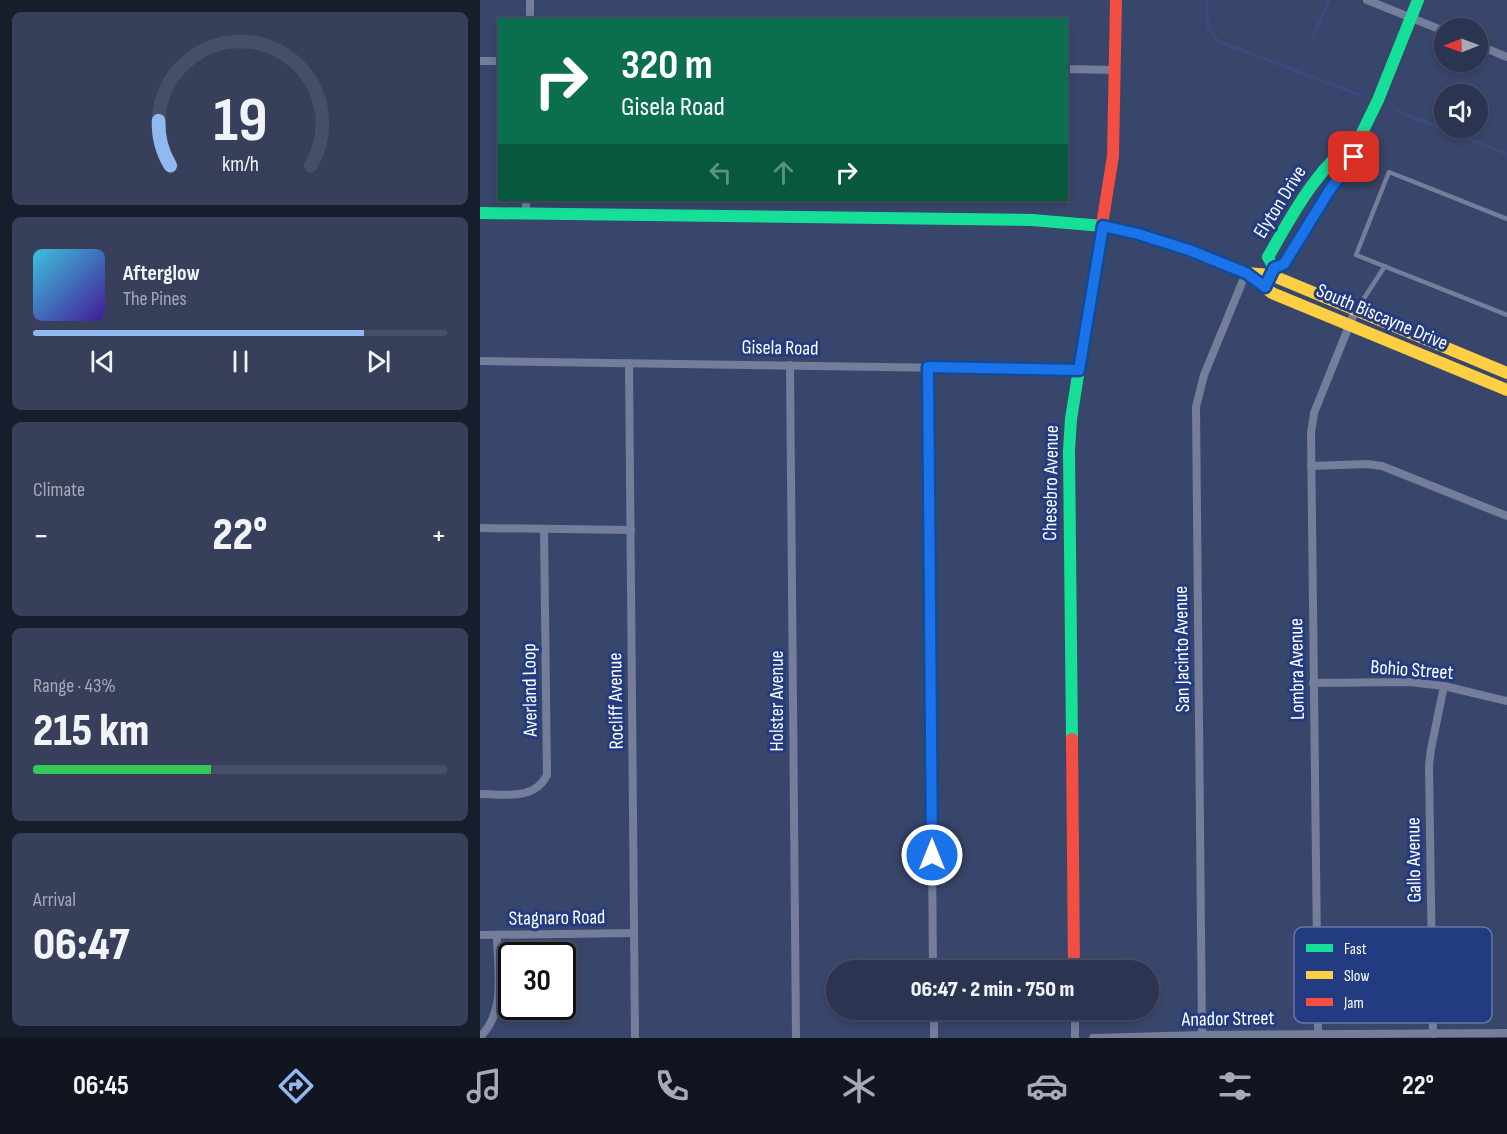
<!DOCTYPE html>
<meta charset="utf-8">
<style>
:root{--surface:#2b3450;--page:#373f5a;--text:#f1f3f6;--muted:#a6aab7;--line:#474f67;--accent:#90b9f0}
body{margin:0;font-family:"Sofia Sans Condensed",sans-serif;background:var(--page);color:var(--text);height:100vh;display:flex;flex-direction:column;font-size:22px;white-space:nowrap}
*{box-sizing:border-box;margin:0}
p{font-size:20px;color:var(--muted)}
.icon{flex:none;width:33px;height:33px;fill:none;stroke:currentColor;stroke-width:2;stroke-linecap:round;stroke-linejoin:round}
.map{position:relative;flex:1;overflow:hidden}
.details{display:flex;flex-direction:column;gap:12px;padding:12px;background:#181d2c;width:480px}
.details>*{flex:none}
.guide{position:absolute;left:18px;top:18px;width:570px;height:183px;border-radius:0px;box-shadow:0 3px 9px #0003,0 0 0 2px var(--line);background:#0b6e4f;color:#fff;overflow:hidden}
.needle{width:39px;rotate:269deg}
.buttons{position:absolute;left:954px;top:18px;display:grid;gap:12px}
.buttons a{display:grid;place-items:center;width:54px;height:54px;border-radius:50%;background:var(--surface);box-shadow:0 3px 9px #0003,0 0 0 2px var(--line);font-size:30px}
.speed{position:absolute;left:18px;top:942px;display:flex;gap:12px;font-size:30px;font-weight:700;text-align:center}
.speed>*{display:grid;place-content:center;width:78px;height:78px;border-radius:50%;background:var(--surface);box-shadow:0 3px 9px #0003,0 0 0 2px var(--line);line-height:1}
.speed .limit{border:3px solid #111;border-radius:9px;background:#fff;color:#111}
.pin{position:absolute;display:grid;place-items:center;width:51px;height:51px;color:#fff;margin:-26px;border-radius:12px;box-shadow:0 3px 9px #0006}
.me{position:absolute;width:66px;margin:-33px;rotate:0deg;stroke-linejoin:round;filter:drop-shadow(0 0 4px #0008)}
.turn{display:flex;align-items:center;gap:21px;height:126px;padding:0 24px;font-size:27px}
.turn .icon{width:78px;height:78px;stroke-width:2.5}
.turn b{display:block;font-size:42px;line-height:51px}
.lanes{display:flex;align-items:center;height:57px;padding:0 24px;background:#0003;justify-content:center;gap:30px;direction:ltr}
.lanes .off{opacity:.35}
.big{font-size:45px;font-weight:800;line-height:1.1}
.details .card{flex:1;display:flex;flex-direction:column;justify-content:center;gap:9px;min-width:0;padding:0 21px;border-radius:9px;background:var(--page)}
.details .dial{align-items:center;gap:0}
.dial svg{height:156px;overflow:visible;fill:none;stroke:var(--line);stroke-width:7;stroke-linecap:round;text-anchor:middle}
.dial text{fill:var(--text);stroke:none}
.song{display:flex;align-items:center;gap:18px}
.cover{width:72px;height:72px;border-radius:9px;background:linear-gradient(135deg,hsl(190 70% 55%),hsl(260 70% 35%))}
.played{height:6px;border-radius:3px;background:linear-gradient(90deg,var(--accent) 80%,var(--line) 80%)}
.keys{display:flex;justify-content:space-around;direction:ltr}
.heat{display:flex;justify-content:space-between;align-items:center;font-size:33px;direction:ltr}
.charge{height:9px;border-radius:4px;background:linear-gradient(90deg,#34c759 43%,var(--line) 0)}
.trip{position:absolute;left:346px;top:960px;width:333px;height:60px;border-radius:30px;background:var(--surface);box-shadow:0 3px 9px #0003,0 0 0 2px var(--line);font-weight:800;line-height:60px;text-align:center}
.tab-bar{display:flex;height:96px;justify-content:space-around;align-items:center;background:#111520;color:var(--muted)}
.tab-bar .icon{width:42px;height:42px}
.tab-bar .on{color:var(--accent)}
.tab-bar b{font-size:27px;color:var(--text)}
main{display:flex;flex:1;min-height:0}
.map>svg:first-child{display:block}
</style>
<main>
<section class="details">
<div class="card dial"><svg viewBox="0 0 100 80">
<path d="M14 69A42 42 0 1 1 86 69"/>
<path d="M14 69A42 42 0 0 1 8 46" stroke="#90b9f0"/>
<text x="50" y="56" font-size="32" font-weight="700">19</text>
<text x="50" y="72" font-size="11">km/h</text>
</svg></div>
<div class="card">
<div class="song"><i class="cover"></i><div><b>Afterglow</b><p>The Pines</p></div></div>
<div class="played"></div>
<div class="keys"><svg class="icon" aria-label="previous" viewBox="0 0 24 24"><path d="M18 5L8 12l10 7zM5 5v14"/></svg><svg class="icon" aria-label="pause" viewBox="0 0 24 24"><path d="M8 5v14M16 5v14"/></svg><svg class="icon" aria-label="next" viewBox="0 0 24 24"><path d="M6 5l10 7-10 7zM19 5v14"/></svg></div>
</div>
<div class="card"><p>Climate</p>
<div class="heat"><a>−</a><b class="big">22°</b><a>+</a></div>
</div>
<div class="card"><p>Range · 43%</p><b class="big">215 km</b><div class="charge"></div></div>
<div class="card"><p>Arrival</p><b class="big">06:47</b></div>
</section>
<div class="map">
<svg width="1027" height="1038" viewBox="0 0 1027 1038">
<rect width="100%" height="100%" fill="#39466b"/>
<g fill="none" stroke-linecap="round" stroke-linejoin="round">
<!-- stream -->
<g stroke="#3b4b7e" stroke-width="3">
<polyline points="726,0 728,27 738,41 877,94"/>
<polyline points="832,39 849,0"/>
<polyline points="917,111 1027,154"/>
</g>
<!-- lane -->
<g stroke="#747d99" stroke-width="4.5">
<polyline points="1027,219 909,172 876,255 1027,315"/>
<polyline points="877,309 905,266"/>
</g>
<!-- street -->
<g stroke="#747d99" stroke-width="8">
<polyline points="887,0 964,31"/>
<polyline points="50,20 50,0"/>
<polyline points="998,45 1027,57"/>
<polyline points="0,61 20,61"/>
<polyline points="586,69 635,70"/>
<polyline points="46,213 46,200"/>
<polyline points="0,361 599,370"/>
<polyline points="149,363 155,1038"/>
<polyline points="310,365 316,1038"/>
<polyline points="448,367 453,970"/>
<polyline points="831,466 887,464 902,466 1027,516"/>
<polyline points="0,528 151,530"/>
<polyline points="833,683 929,682 964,686 1027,701"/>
<path d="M0 794C25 794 54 801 67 775L64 529"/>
<polyline points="0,935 154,933"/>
<polyline points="454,1010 454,1038"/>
<polyline points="595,1010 595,1038"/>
<polyline points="838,1034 831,433 834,413 875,311"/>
<polyline points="953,1034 949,766 951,749 964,686"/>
<polyline points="722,1035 716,407 724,375 766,273"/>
<path d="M0 1037C27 1011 17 969 17 935"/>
<polyline points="613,1038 722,1035 1027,1033"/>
</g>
<!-- fast -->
<g stroke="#16e098" stroke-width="12">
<path d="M880 137C837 167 814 212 788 257L794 268 804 264 849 191 874 157 880 137 898 100 938 0"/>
<polyline points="0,213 552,220 623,226 653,234"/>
<polyline points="592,739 589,451 591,419 613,281"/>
</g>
<!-- slow -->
<g stroke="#ffcf43" stroke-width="12">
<polyline points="653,234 681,241 766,273 791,275 1027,373"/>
<polyline points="767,273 792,293 1027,390"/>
</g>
<!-- jam -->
<g stroke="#f24e42" stroke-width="12">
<polyline points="613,281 633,156 636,0"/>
<polyline points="592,739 594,970"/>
</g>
</g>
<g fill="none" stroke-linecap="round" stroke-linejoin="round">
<defs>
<polyline id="route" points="452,855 448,367 599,370 623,226 658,234 709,250 766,273 785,287 794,268 804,264 849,191 874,157"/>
</defs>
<!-- route casing -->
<use href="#route" stroke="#114b97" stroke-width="15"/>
<!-- route -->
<use href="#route" stroke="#1a73e8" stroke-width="10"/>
</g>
<g text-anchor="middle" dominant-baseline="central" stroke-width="6" stroke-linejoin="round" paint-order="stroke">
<!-- street labels -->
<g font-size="20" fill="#fff" stroke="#233b81">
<text transform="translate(800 202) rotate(-58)">Elyton Drive</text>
<text transform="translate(902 317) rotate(23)">South Biscayne Drive</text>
<text transform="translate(300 348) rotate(1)">Gisela Road</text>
<text transform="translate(571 483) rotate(-89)">Chesebro Avenue</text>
<text transform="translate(702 649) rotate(-91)">San Jacinto Avenue</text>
<text transform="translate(817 669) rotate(-91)">Lombra Avenue</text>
<text transform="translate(932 670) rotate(4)">Bohio Street</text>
<text transform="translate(50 690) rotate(-91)">Averland Loop</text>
<text transform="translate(136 701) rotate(-91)">Rocliff Avenue</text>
<text transform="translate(297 701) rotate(-90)">Holster Avenue</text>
<text transform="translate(934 860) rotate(-91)">Gallo Avenue</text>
<text transform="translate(77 918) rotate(-1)">Stagnaro Road</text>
<text transform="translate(748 1019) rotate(-1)">Anador Street</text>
</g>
</g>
<!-- legend -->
<rect x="814" y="927" width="198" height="96" rx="9" fill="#233b81" stroke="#6576a7" stroke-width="1.5"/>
<rect x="826" y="944" width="27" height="8" fill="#16e098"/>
<rect x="826" y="971" width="27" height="8" fill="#ffcf43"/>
<rect x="826" y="998" width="27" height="8" fill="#f24e42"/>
<g font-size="16" fill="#fff">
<text x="864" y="954">Fast</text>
<text x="864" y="981">Slow</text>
<text x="864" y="1008">Jam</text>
</g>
</svg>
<div class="buttons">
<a><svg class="needle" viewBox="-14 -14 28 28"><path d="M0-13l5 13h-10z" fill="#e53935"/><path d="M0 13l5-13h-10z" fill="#a6aab7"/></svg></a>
<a><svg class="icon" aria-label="sound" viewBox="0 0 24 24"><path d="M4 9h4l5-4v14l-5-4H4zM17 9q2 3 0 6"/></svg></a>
</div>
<div class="speed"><div class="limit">30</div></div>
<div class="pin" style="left:874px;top:157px;background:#d93025"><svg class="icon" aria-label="arrive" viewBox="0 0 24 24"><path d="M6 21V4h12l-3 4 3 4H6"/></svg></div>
<svg class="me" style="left:452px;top:855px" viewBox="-20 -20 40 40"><circle r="17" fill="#1a73e8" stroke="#fff" stroke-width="3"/><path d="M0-11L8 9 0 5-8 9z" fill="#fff"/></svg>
<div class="trip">06:47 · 2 min · 750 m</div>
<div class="guide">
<div class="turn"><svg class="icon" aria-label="right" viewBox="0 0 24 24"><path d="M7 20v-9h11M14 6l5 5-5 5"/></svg><div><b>320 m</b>Gisela Road</div></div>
<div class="lanes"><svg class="icon off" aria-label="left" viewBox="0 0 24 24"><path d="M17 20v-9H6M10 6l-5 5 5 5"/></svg><svg class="icon off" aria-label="ahead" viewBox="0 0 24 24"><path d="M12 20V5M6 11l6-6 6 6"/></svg><svg class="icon" aria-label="right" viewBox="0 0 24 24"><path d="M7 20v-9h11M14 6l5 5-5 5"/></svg></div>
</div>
</div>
</main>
<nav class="tab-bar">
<b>06:45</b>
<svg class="icon on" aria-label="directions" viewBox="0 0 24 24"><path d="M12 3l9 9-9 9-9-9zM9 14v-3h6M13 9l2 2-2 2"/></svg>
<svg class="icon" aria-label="music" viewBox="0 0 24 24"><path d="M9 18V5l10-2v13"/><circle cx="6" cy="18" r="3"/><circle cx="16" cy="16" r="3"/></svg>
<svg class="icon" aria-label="phone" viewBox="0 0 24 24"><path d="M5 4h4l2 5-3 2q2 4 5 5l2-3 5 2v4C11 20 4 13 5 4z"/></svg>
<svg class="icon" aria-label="climate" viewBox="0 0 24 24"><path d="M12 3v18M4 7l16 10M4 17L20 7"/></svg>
<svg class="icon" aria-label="car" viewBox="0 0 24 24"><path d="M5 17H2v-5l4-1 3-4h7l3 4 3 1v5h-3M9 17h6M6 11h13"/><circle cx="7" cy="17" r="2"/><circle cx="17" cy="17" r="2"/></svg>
<svg class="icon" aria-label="filters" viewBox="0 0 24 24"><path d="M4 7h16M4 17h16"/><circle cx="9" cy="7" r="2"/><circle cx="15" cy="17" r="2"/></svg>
<b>22°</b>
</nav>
